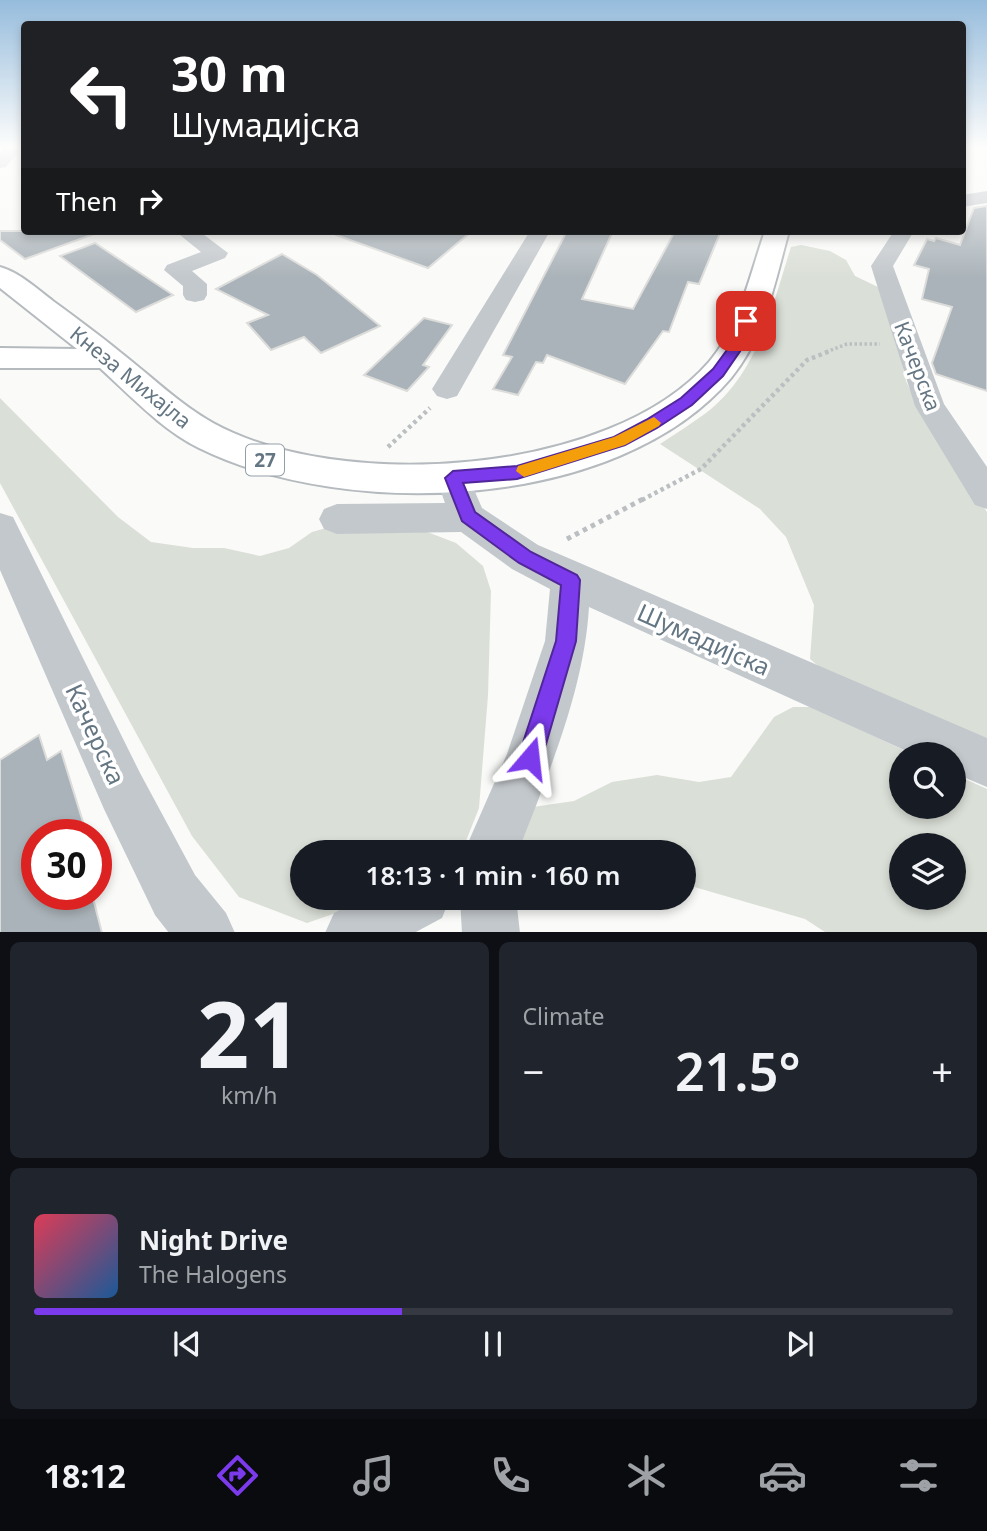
<!DOCTYPE html>
<meta charset="utf-8">
<style>
:root{--surface:#171b24;--page:#20242c;--text:#f1f3f6;--muted:#9ea1a6;--line:#363941;--accent:#7c3aed}
body{margin:0;font-family:"Noto Sans",sans-serif;background:var(--page);color:var(--text);height:100vh;display:flex;flex-direction:column;font-size:26px;white-space:nowrap}
*{box-sizing:border-box;margin:0}
p{font-size:23px;color:var(--muted)}
.icon{flex:none;width:38px;height:38px;fill:none;stroke:currentColor;stroke-width:2;stroke-linecap:round;stroke-linejoin:round}
.map{position:relative;height:932px;overflow:hidden}
.side{display:flex;flex-direction:column;gap:10px;padding:10px;background:#0d0f14;flex:1}
.side>*{flex:none}
.guide{position:absolute;left:21px;top:21px;width:945px;height:214px;border-radius:7px;box-shadow:0 4px 10px #0003;background:#202124;color:#fff;overflow:hidden}
.fabs{position:absolute;left:889px;top:742px;display:grid;gap:14px}
.fabs a{display:grid;place-items:center;width:77px;height:77px;border-radius:50%;background:var(--surface);box-shadow:0 4px 10px #0003;font-size:35px}
.speed{position:absolute;left:21px;top:819px;display:flex;gap:14px;font-size:35px;font-weight:700;text-align:center}
.speed>*{display:grid;place-content:center;width:91px;height:91px;border-radius:50%;background:var(--surface);box-shadow:0 4px 10px #0003;line-height:1}
.speed .limit{border:10px solid #d22;background:#fff;color:#111}
.pin{position:absolute;display:grid;place-items:center;width:60px;height:60px;color:#fff;margin:-30px;border-radius:14px;box-shadow:0 4px 10px #0006}
.me{position:absolute;width:77px;margin:-38px;rotate:17deg;stroke-linejoin:round;filter:drop-shadow(0 0 5px #0008)}
.turn{display:flex;align-items:center;gap:24px;height:147px;padding:0 35px;font-size:32px}
.turn .icon{width:91px;height:91px;stroke-width:2.5}
.turn b{display:block;font-size:49px;line-height:60px}
.then{display:flex;align-items:center;height:66px;padding:0 35px;background:#0003;gap:14px;font-size:26px}
.big{font-size:52px;font-weight:600;line-height:1.1}
.side .widget{flex:1;display:flex;flex-direction:column;justify-content:center;gap:10px;min-width:0;padding:0 24px;border-radius:10px;background:var(--page)}
.side .dial{align-items:center;gap:0}
.dial b{font-size:91px;line-height:1}
.song{display:flex;align-items:center;gap:21px}
.cover{width:84px;height:84px;border-radius:10px;background:linear-gradient(135deg,hsl(350 70% 55%),hsl(210 70% 35%))}
.played{height:7px;border-radius:4px;background:linear-gradient(90deg,var(--accent) 40%,var(--line) 40%)}
.keys{display:flex;justify-content:space-around;direction:ltr}
.heat{display:flex;justify-content:space-between;align-items:center;font-size:38px;direction:ltr}
.side .tiles{flex:1;display:grid;gap:10px;grid-template-columns:1fr 1fr}
.widget:last-child{grid-column:span 2}
.trip{position:absolute;left:290px;top:840px;width:406px;height:70px;border-radius:35px;background:var(--surface);box-shadow:0 4px 10px #0003;font-weight:600;line-height:70px;text-align:center}
.tab-bar{display:flex;height:112px;justify-content:space-around;align-items:center;background:#090b0e;color:var(--muted)}
.tab-bar .icon{width:49px;height:49px}
.tab-bar .current{color:var(--accent)}
.tab-bar b{font-size:32px;color:var(--text)}
.map>svg:first-child{display:block}
</style>
<div class="map">
<svg width="987" height="933" viewBox="0 0 987 933">
<rect width="100%" height="100%" fill="#fafaf8"/>
<!-- green -->
<g fill="#dadfd7" fill-rule="evenodd">
<path d="M801 245 830 251 846 260 855 276 878 287 892 320 906 381 923 418 987 512V747L825 672 810 659 814 605 786 537 760 509 660 444C675 434 691 424 706 413 758 373 772 307 791 247Z"/>
<polygon points="0,398 118,517 151,542 193,548 224,548 260,556 289,548 312,532 337,525 422,530 456,543 483,566 491,591 488,695 479,808 466,841 453,852 303,852 303,898 379,898 307,923 239,897 192,836 0,483"/>
<path d="M793 707H812L912 754H901V807H954V774L987 789V932H825L805 919 684 884V852H510L516 826 526 808 574 801 612 782 657 775 699 782 731 777 774 717ZM901 845H954V898H901Z"/>
</g>
<!-- building -->
<g fill="#aab3b9" stroke="#dcdcda" stroke-width="2">
<polygon points="987,206 987,391 936,374 932,363 952,307 922,299 929,269 914,265 927,239 934,241 936,238 960,245 974,208"/>
<polygon points="0,231 94,231 94,234 25,259 0,240"/>
<polygon points="336,231 472,231 428,268 336,235"/>
<polygon points="567,231 613,231 582,299 633,309 675,231 721,231 699,284 688,282 669,332 663,331 625,384 547,355 543,363 536,362 518,395 493,389 512,357 503,355"/>
<polygon points="95,243 173,295 136,312 60,256"/>
<polygon points="282,254 317,275 380,326 321,353 304,337 271,350 247,323 268,315 216,289"/>
<polygon points="424,318 452,325 423,365 429,367 407,391 364,375"/>
<polygon points="39,735 47,760 61,751 87,835 37,835 37,894 92,894 102,933 0,933 0,760"/>
</g>
<g fill="none" stroke-linecap="round" stroke-linejoin="round">
<defs>
<path id="major" d="M765 231H789C775 281 765 337 731 378 618 511 347 521 199 448 161 429 131 396 100 368H0V348L77 349 0 288V267C19 272 37 289 53 301 76 318 98 334 120 352 151 376 179 404 213 423 340 493 610 476 709 362 740 326 750 274 765 231Z"/>
</defs>
<!-- major casing -->
<use href="#major" stroke="#b5babe" stroke-width="4"/>
<!-- path-far2 -->
<polyline stroke="#bbbfc2" stroke-width="3.5" stroke-dasharray="2.5 2.5" stroke-linecap="butt" points="826,352 847,344 880,344"/>
<!-- path-far1 -->
<g stroke="#bbbfc2" stroke-width="4.5" stroke-dasharray="3.5 3.5" stroke-linecap="butt">
<polyline points="388,447 430,408"/>
<polyline points="642,500 701,469 807,360 830,351"/>
</g>
<!-- path -->
<polyline stroke="#bbbfc2" stroke-width="5" stroke-dasharray="4.5 4.5" stroke-linecap="butt" points="567,539 645,498"/>
<!-- minor -->
<g fill="#c3c8cc" fill-rule="evenodd">
<polygon points="5,147 22,147 6,167 0,168 0,153"/>
<polygon points="987,191 987,203 962,207 962,195"/>
<polygon points="175,231 199,231 228,253 225,258 192,271 207,284 207,295 204,300 195,302 186,300 183,295 183,286 164,270 167,265 201,252"/>
<polygon points="530,231 550,231 457,396 447,399 437,396 432,389"/>
<polygon points="894,231 914,231 893,266 944,404 987,467 987,509 975,505 915,406 871,266"/>
<path d="M453 465 465 469 482 508 538 545 987 738V787L954 773V754H913L589 607C584 691 548 774 518 852H464L507 754 545 641 550 589 512 569 461 532 337 534 324 529 319 519 324 509 337 504 445 503 436 478 441 469Z"/>
<polygon points="0,513 13,517 140,773 195,875 226,913 235,933 169,933 155,915 104,809 0,570"/>
<polygon points="363,898 450,898 442,918 414,933 325,933 334,913"/>
<polygon points="460,898 516,898 520,933 462,933"/>
</g>
<!-- major -->
<use href="#major" fill="#fff" fill-rule="evenodd"/>
</g>
<!-- sky -->
<linearGradient id="sky" x2="0" y2="1"><stop stop-color="#96bcdc"/><stop offset="0.53" stop-color="#fdfdfc"/><stop offset="1" stop-color="#fdfdfc" stop-opacity="0"/></linearGradient>
<rect width="987" height="278" fill="url(#sky)"/>
<!-- route -->
<polygon fill="#7c3aed" stroke="#51269a" stroke-width="2" points="746,317 753,321 745,344 723,376 692,405 657,428 625,445 517,479 463,483 475,512 531,552 577,575 580,580 576,641 542,758 538,766 530,769 522,766 518,758 556,641 561,585 519,563 462,521 445,478 453,471 517,466 614,437 646,420 681,398 713,369 732,343 740,321"/>
<!-- slow -->
<polygon fill="#f59e0b" points="654,417 661,423 659,426 625,445 524,477 516,471 518,466 614,437"/>
<g text-anchor="middle" dominant-baseline="central" stroke-width="7" stroke-linejoin="round" paint-order="stroke">
<!-- shield labels -->
<rect fill="#fff" stroke="#939fa8" stroke-width="2" x="246" y="444.5" width="38" height="31" rx="5"/>
<g font-size="19" font-weight="bold" fill="#657683">
<text x="265" y="460">27</text>
</g>
<!-- street labels -->
<g font-size="21" fill="#657683" stroke="#fff">
<text transform="translate(918 366) rotate(69)">Качерска</text>
<text transform="translate(131 377) rotate(39)">Кнеза Михајла</text>
</g>
<!-- near-street labels -->
<g font-size="24" fill="#657683" stroke="#fff">
<text transform="translate(704 639) rotate(24)">Шумадијска</text>
<text transform="translate(96 734) rotate(65)">Качерска</text>
</g>
</g>
</svg>
<div class="fabs">
<a><svg class="icon" aria-label="search" viewBox="0 0 24 24"><circle cx="10" cy="10" r="6"/><path d="M15 15l6 6"/></svg></a>
<a><svg class="icon" aria-label="layers" viewBox="0 0 24 24"><path d="M12 4l9 5-9 5-9-5zM3 14l9 5 9-5"/></svg></a>
</div>
<div class="speed"><div class="limit">30</div></div>
<div class="pin" style="left:746px;top:321px;background:#d93025"><svg class="icon" aria-label="arrive" viewBox="0 0 24 24"><path d="M6 21V4h12l-3 4 3 4H6"/></svg></div>
<svg class="me" style="left:530px;top:758px" viewBox="-20 -20 40 40"><path d="M0-17L14 15 0 8-14 15z" fill="#7c3aed" stroke="#fff" stroke-width="4"/></svg>
<div class="trip">18:13 · 1 min · 160 m</div>
<div class="guide">
<div class="turn"><svg class="icon" aria-label="left" viewBox="0 0 24 24"><path d="M17 20v-9H6M10 6l-5 5 5 5"/></svg><div><b>30 m</b>Шумадијска</div></div>
<div class="then">Then<svg class="icon" aria-label="right" viewBox="0 0 24 24"><path d="M7 20v-9h11M14 6l5 5-5 5"/></svg></div>
</div>
</div>
<section class="side">
<div class="tiles">
<div class="widget dial"><b>21</b><p>km/h</p></div>
<div class="widget"><p>Climate</p>
<div class="heat"><a>−</a><b class="big">21.5°</b><a>+</a></div>
</div>
<div class="widget">
<div class="song"><i class="cover"></i><div><b>Night Drive</b><p>The Halogens</p></div></div>
<div class="played"></div>
<div class="keys"><svg class="icon" aria-label="previous" viewBox="0 0 24 24"><path d="M18 5L8 12l10 7zM5 5v14"/></svg><svg class="icon" aria-label="pause" viewBox="0 0 24 24"><path d="M8 5v14M16 5v14"/></svg><svg class="icon" aria-label="next" viewBox="0 0 24 24"><path d="M6 5l10 7-10 7zM19 5v14"/></svg></div>
</div>
</div>
</section>
<nav class="tab-bar">
<b>18:12</b>
<svg class="icon current" aria-label="directions" viewBox="0 0 24 24"><path d="M12 3l9 9-9 9-9-9zM9 14v-3h6M13 9l2 2-2 2"/></svg>
<svg class="icon" aria-label="music" viewBox="0 0 24 24"><path d="M9 18V5l10-2v13"/><circle cx="6" cy="18" r="3"/><circle cx="16" cy="16" r="3"/></svg>
<svg class="icon" aria-label="phone" viewBox="0 0 24 24"><path d="M5 4h4l2 5-3 2q2 4 5 5l2-3 5 2v4C11 20 4 13 5 4z"/></svg>
<svg class="icon" aria-label="climate" viewBox="0 0 24 24"><path d="M12 3v18M4 7l16 10M4 17L20 7"/></svg>
<svg class="icon" aria-label="car" viewBox="0 0 24 24"><path d="M5 17H2v-5l4-1 3-4h7l3 4 3 1v5h-3M9 17h6M6 11h13"/><circle cx="7" cy="17" r="2"/><circle cx="17" cy="17" r="2"/></svg>
<svg class="icon" aria-label="filters" viewBox="0 0 24 24"><path d="M4 7h16M4 17h16"/><circle cx="9" cy="7" r="2"/><circle cx="15" cy="17" r="2"/></svg>
</nav>
